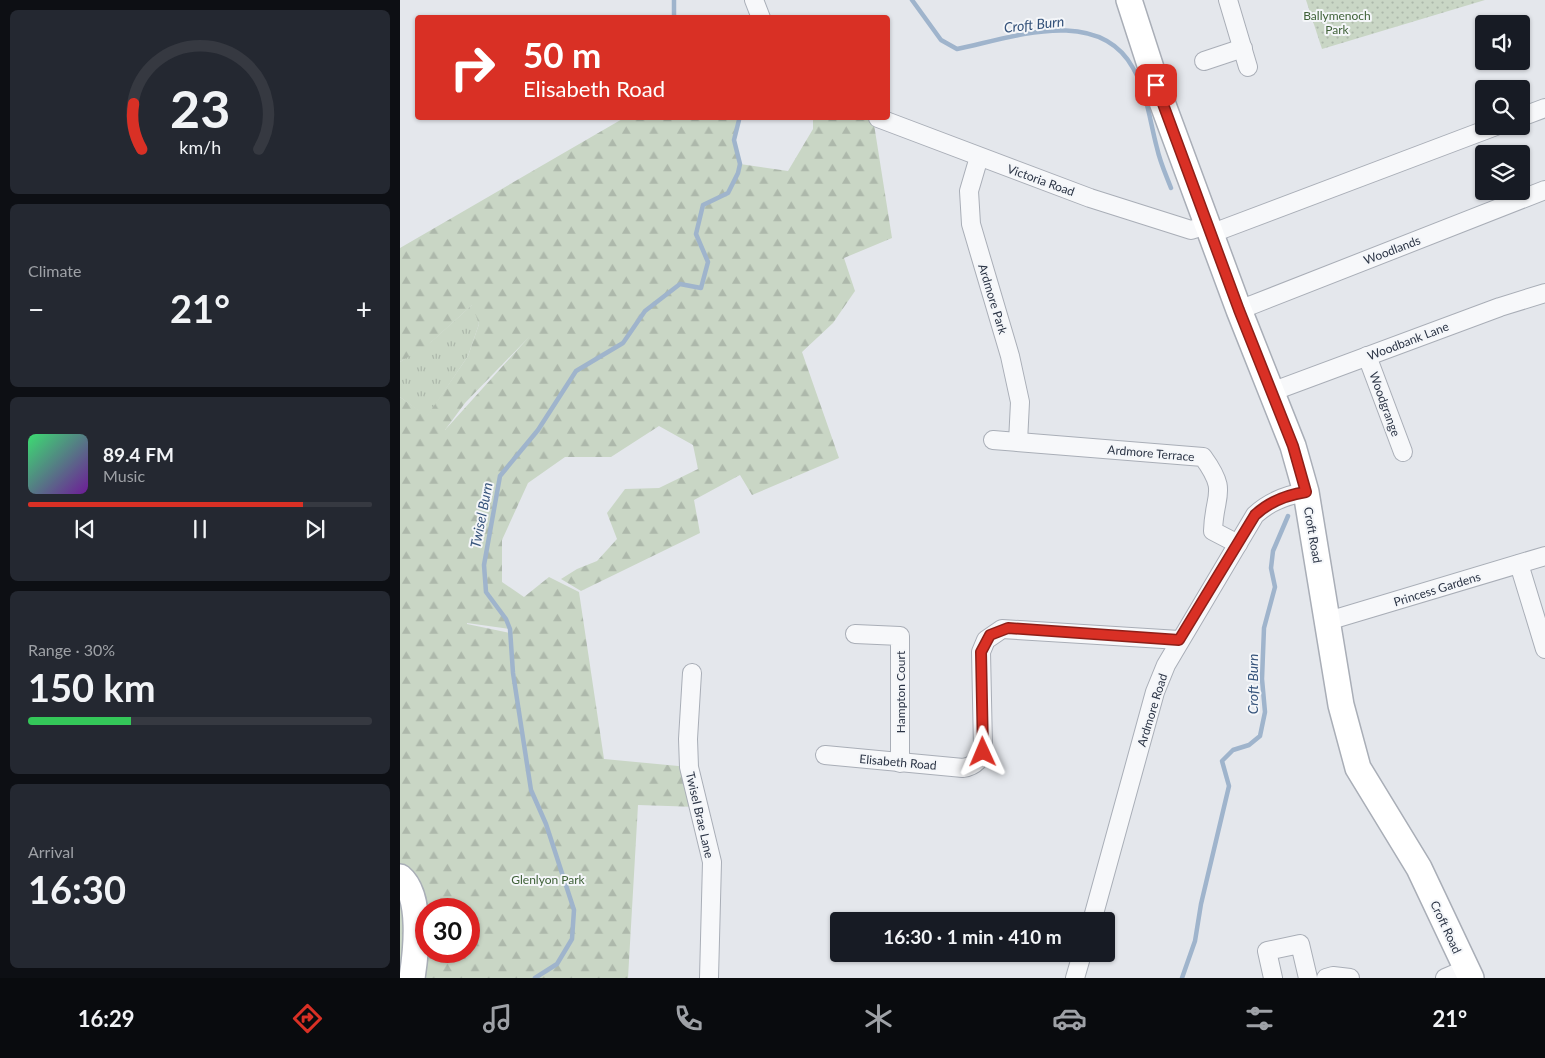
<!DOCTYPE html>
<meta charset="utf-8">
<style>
:root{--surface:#171b24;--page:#242831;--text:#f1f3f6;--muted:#9ea1a6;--line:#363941;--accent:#d93025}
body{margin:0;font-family:Lato,sans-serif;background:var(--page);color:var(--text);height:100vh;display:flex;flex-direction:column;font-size:19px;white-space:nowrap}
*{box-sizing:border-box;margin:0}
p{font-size:16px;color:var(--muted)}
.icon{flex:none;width:28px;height:28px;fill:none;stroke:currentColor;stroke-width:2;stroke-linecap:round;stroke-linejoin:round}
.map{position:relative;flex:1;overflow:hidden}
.side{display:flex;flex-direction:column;gap:10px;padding:10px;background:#0d0f14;width:400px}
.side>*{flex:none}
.guide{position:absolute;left:15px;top:15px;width:475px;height:105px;border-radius:5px;box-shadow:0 1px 4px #0004;background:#d93025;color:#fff;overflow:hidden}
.buttons{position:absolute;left:1075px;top:15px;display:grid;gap:10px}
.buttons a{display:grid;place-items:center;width:55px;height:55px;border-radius:5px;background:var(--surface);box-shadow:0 1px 4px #0004;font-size:25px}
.speed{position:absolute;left:15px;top:898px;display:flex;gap:10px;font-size:25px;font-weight:700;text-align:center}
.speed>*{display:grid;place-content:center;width:65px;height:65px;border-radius:50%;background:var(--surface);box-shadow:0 1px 4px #0004;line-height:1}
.speed .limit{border:8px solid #d22;background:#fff;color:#111}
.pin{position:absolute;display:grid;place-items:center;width:42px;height:42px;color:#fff;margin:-21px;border-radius:10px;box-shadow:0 2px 8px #0006}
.me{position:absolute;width:55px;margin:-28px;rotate:359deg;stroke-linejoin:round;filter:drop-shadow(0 0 4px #0008)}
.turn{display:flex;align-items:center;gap:18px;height:105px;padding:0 25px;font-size:22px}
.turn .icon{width:65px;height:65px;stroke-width:2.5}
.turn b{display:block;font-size:35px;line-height:42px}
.big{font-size:38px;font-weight:700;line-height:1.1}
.side .widget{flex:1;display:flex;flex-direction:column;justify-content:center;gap:8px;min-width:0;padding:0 18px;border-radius:8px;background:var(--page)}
.side .dial{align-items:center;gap:0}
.dial svg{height:130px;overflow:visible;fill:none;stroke:var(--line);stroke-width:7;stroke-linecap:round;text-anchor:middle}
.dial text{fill:var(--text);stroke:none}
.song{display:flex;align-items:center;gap:15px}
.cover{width:60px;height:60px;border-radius:8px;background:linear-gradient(135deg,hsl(140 70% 55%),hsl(280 70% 35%))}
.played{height:5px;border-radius:2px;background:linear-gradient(90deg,var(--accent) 80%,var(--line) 80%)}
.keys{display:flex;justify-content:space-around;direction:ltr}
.heat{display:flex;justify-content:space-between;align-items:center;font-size:28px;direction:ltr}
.charge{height:8px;border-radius:4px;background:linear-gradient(90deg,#34c759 30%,var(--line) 0)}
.trip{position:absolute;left:430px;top:912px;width:285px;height:50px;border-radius:5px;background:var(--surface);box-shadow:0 1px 4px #0004;font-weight:700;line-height:50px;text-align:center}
.dock{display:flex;height:80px;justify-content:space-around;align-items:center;background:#090b0e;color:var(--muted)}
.dock .icon{width:35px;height:35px}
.dock .active{color:var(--accent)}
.dock b{font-size:22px;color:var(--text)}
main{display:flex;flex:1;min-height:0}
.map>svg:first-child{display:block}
</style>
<main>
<section class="side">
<div class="widget dial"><svg viewBox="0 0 100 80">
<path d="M14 69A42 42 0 1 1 86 69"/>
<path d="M14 69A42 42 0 0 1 9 41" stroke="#d93025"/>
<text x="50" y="56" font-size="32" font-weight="700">23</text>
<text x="50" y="72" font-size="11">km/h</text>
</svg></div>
<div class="widget"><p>Climate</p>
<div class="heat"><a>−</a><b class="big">21°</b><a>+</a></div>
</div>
<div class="widget">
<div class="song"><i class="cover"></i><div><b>89.4 FM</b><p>Music</p></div></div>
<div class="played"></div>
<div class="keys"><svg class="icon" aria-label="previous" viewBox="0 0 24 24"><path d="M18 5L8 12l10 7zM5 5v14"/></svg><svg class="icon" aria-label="pause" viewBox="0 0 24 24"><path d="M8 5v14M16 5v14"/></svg><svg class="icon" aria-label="next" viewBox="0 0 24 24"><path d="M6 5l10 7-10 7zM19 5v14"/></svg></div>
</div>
<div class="widget"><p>Range · 30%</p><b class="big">150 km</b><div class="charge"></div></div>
<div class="widget"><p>Arrival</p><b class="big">16:30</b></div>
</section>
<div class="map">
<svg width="1145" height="978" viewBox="0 0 1145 978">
<defs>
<pattern id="grass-tufts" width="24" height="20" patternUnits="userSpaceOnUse" patternTransform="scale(1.25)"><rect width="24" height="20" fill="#c9d6c5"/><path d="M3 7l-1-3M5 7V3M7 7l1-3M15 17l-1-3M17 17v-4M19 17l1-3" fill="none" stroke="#adb8ab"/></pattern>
<pattern id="forest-firs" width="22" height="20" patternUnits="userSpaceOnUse" patternTransform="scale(1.25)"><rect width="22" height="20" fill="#c9d6c5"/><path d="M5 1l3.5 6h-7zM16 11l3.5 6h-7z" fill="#adb8ab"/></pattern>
<pattern id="park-dots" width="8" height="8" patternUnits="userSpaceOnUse" patternTransform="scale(1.25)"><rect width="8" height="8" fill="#c9d6c5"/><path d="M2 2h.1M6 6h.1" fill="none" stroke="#adb8ab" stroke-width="1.8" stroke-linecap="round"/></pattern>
</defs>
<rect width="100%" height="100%" fill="#e4e7ec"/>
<!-- grass -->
<polygon fill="url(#grass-tufts)" points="73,304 79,324 68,356 27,417 0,397 0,362 31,342"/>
<!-- forest -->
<g fill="url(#forest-firs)" fill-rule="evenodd">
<path d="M224 118H338L339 120 334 140 340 164 388 171 413 129V118H473L492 238 444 258 455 291 433 323 402 352 439 458 352 495 340 475 294 500 300 533 181 591 161 579 177 569 197 561 217 539 207 513 225 489 259 488 298 469 293 445 259 426 211 457H165L128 483 102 540V582L124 597 149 577 179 592 204 759 289 767 298 807 238 805 228 978H24L29 951H69V909H26L10 869 0 864V397L27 416 68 356 79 324 72 305 27 346 0 362V248ZM129 337 45 430 65 403ZM67 623 110 629V633L67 624Z"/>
<polygon points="0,885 11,916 0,978"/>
</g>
<!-- park -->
<polygon fill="url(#park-dots)" points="906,0 1085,0 922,49"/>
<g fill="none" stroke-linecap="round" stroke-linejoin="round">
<!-- stream -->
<g stroke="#9fb4cc" stroke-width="4.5">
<path d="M512 0 541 40 557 49C611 38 698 5 733 68 747 92 750 122 757 148 760 162 766 175 771 188"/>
<polyline points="274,18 274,0"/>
<polyline points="135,978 157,964 172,939 174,910 146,824 131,790 113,673 110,629 106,619 86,592 84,565 100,476 138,430 176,371 223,343 245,311 280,284 301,288 308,262 296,234 303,205 328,193 338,173 340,164 334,140 339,120 338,118"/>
<polyline points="782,978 795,941 801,904 829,786 822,761 833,750 849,745 860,736 865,712 862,679 864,628 875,587 871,568 873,551 888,516"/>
</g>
<defs>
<g id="street">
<polyline points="354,0 361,18"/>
<polyline points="828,0 848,67"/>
<polyline points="804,61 843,48"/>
<polyline points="1121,117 1145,108"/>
<polyline points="478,118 690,198 791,230 807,225"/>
<polyline points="579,157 569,191 571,224 610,356 620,402 618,442"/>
<polyline points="810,234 1096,126"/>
<polyline points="839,310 1145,190"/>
<polyline points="967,356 1003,452"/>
<polyline points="871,392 1100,307 1145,293"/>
<path d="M593 440 803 457C829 493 814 493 813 531L838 544"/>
<polyline points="1119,564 1145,649"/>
<polyline points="928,621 1145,556"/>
<polyline points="455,634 500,636 500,763"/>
<polyline points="292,673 288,739 289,767 312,862 309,978"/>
<path d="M425 755 563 768C575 766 582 759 583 747L581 652 586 640 602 629 779 640"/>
<path d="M692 921 755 692 766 665 855 515C870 501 886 495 906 492"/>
<polyline points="675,978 682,954"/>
<polyline points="873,978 867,951 900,944 908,978"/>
<polyline points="926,978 933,976 950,978"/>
<polyline points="1045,978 1066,969"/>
</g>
<g id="secondary">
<polyline points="729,0 762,102 839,310 893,446 906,492 941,705 958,768 1019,868 1071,978"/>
<path d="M0 877C23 896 16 952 12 978"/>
</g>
</defs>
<!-- street casing -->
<use href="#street" stroke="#a9aeb7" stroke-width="20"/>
<!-- secondary casing -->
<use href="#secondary" stroke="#a9aeb7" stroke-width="28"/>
<!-- street -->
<use href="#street" stroke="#f7f8fa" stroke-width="18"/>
<!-- secondary -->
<use href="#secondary" stroke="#fff" stroke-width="25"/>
</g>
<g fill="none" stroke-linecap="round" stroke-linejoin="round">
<defs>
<path id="route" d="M583 752 581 652 590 635 608 628 779 640 855 515C870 501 886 495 906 492L893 446 839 310 756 85"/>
</defs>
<!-- route casing -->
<use href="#route" stroke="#8d1f18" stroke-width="12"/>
<!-- route -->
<use href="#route" stroke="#d93025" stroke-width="9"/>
</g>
<g text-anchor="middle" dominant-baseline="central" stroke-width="4" stroke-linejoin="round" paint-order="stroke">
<!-- park labels -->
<g font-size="12" fill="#3f6138" stroke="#f4f6f9">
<text x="937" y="15">Ballymenoch<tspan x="937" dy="14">Park</tspan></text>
<text x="148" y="879">Glenlyon Park</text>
</g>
<!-- street labels -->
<g font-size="12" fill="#2b3445" stroke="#f4f6f9">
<text transform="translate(641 180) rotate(20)">Victoria Road</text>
<text transform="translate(992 250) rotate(-21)">Woodlands</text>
<text transform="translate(593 299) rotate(73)">Ardmore Park</text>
<text transform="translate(1008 341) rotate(-21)">Woodbank Lane</text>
<text transform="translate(985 404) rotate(70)">Woodgrange</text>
<text transform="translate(751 453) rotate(5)">Ardmore Terrace</text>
<text transform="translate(913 535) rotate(80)">Croft Road</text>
<text transform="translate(1037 589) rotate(-17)">Princess Gardens</text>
<text transform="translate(500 692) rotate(-90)">Hampton Court</text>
<text transform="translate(752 710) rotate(-73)">Ardmore Road</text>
<text transform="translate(498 762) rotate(5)">Elisabeth Road</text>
<text transform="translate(300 815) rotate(77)">Twisel Brae Lane</text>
<text transform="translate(1046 927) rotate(65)">Croft Road</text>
</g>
<!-- water labels -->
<g font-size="14" font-style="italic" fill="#34527a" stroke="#f4f6f9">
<text transform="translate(634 24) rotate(-6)">Croft Burn</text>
<text transform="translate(81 515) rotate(-79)">Twisel Burn</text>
<text transform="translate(852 684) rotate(-90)">Croft Burn</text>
</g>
</g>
</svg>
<div class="buttons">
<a><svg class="icon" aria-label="sound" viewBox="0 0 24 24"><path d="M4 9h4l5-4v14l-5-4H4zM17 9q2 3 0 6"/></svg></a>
<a><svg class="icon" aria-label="search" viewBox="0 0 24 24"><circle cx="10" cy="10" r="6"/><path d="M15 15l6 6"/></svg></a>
<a><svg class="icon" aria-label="layers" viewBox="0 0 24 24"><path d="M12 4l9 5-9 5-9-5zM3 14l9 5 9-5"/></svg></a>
</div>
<div class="speed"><div class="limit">30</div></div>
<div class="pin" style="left:756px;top:85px;background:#d93025"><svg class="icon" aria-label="arrive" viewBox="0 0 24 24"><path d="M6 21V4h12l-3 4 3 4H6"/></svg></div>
<svg class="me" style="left:583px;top:752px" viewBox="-20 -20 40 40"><path d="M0-17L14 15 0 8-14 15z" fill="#d93025" stroke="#fff" stroke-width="4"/></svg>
<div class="trip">16:30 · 1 min · 410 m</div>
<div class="guide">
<div class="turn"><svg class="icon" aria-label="right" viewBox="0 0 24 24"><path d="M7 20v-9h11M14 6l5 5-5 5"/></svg><div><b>50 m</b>Elisabeth Road</div></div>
</div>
</div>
</main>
<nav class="dock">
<b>16:29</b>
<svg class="icon active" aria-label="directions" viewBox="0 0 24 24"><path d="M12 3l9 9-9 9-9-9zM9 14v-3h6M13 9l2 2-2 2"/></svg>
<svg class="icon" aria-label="music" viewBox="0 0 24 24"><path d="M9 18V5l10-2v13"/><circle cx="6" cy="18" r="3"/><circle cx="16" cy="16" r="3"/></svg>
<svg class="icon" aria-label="phone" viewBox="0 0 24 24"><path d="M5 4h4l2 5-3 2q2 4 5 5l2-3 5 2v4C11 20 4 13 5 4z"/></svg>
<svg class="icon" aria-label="climate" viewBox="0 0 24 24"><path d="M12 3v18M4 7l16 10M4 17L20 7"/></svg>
<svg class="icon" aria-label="car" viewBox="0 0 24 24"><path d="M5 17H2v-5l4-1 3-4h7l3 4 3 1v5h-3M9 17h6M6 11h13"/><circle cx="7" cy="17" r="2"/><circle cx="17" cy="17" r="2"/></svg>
<svg class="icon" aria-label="filters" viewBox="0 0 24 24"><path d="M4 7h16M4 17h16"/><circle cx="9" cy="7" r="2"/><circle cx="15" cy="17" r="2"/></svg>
<b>21°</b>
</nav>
